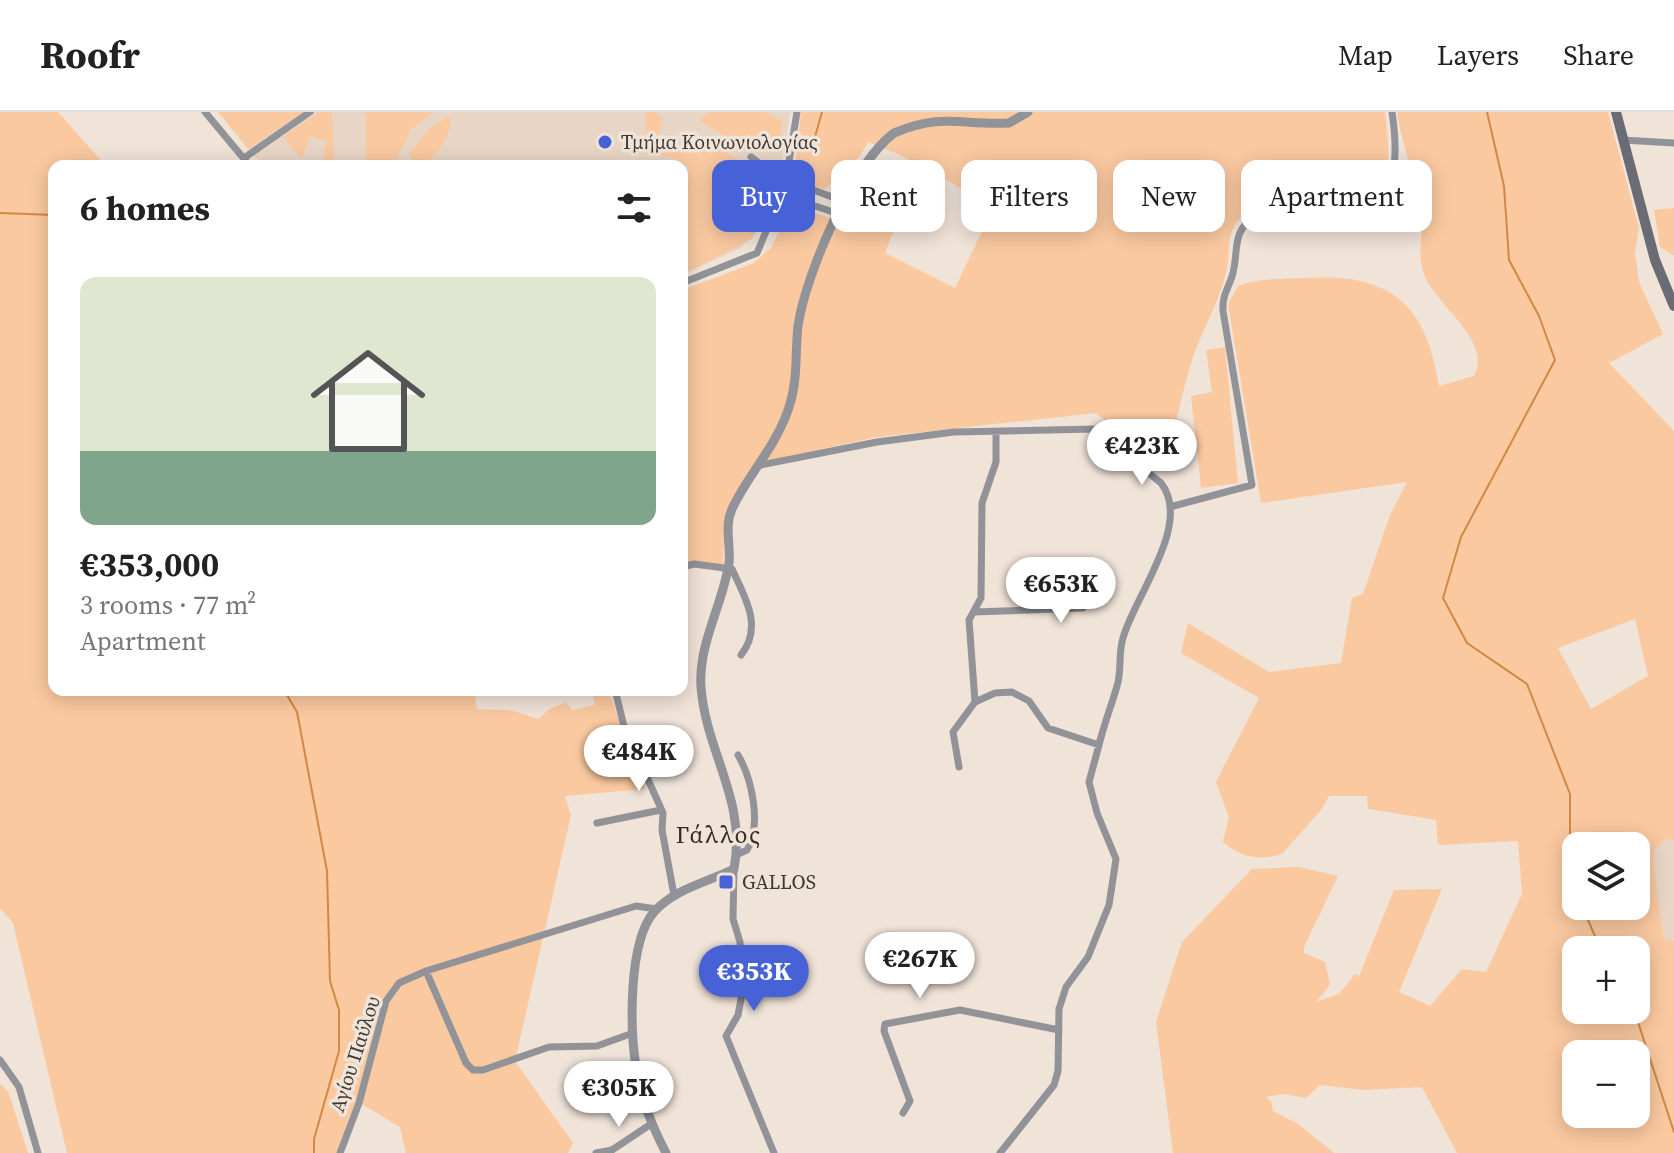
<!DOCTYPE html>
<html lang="en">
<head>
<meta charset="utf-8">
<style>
  body { margin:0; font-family:"Source Serif 4",serif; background:#f6f6f6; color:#222; height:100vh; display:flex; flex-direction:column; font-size:30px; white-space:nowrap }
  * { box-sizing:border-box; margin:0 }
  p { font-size:26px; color:#767676 }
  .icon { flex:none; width:44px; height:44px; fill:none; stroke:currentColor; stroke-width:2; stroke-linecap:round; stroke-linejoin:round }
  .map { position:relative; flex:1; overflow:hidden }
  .details { position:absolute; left:48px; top:48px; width:640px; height:536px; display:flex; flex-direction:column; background:#fff; border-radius:16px; box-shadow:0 4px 20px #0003 }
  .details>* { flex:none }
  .guide { position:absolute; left:712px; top:48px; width:760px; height:72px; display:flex; gap:16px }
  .fabs { position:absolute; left:1562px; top:720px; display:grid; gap:16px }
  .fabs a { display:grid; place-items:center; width:88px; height:88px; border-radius:16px; background:#fff; box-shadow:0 4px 20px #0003; font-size:40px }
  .price { position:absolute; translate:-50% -68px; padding:0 18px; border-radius:28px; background:#fff; color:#222; font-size:26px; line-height:52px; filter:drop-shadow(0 2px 4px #0008) }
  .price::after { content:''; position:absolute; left:50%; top:48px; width:24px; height:18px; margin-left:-12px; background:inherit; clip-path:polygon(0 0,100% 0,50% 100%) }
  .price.selected { background:#4762d6; color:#fff }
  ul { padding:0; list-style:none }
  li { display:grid; align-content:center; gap:16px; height:424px; padding:0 32px }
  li+li { border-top:2px solid #e0e0e0 }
  li span { display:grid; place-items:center; height:248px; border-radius:16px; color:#555 }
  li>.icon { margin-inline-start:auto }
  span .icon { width:144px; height:144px; fill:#fffc; stroke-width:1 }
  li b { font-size:34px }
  h2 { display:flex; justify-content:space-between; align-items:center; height:96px; padding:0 32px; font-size:34px }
  .chip { padding:0 28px; border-radius:16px; background:#fff; box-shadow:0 4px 20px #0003; font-size:28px; line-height:72px }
  .chip.selected { background:#4762d6; color:#fff }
  header { display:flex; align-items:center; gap:48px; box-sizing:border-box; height:112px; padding:0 40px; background:#fff; border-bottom:2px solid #e0e0e0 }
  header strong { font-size:38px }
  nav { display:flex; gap:44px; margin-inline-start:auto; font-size:28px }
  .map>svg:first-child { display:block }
  .built { fill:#e8d5c5 }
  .green { fill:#fac9a0; fill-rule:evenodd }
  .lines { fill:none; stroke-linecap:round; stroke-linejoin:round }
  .stream { stroke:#d18844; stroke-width:2 }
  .minor { stroke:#919399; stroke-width:7 }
  .tertiary { stroke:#919399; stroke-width:9 }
  .secondary { stroke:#696c74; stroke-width:10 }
  .poi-dot { fill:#4762d6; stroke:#f0e3d8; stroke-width:3 }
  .labels { text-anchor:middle; stroke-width:7; stroke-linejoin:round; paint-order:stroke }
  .poi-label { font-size:20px; fill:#3e3935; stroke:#f0e3d8; text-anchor:start }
  .street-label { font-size:20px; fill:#3e3935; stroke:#f0e3d8 }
  .quarter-label { font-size:24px; letter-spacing:2px; fill:#342b23; stroke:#f0e3d8 }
</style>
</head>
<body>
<header>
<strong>Roofr</strong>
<nav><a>Map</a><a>Layers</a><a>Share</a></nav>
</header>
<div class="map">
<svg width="1674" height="1041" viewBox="0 0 1674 1041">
  <rect width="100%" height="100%" fill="#f0e3d8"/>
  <!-- built -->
  <path class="built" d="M218,0H790L785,39L759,118L740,136L682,163V54H263Z
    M1666,727L1674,728V829H1664L1653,747L1656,735Z"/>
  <!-- green -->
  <path class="green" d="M0,0H58L106,54H54V578H474L477,597L510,598L539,607L548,598L566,590L572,598L595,593L592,578H608L645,677L565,684L571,703L515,949L573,1031L568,1041H406L400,1015L360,991L340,1041H67L13,811L0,796Z
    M218,0H304L248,37Z
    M319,0H332L334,54H321L327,29L310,24L302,47L283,25Z
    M362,0H433L411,17L394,54H366V4Z
    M645,0H655L662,6L658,25L666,32L681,35L690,19L748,54L756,78L769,91L752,127L682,163V65L688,62L689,54L671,45L636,40L634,35L646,23Z
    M710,0H765L782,8L781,34L771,40L742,35L699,8Z
    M801,0H1385C1395,76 1385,111 1298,101C1277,98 1258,91 1240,107C1225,120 1231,147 1225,165C1218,192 1202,218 1193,245C1181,282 1175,320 1164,357L1096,301L877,325L758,351L725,400L723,452L682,453V178L752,152L771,136L792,91L841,111L846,101L894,118L885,141L955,176L994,94L898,42L868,30L860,44L825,77L800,70L795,56Z
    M1397,0H1608L1639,116L1635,141L1639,170L1663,222L1609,251L1674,319V728L1666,727L1656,735L1653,747L1664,828L1674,829V1041H1457L1422,975L1363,978L1320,973L1306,986L1285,982L1266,985L1271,989L1273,999L1298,1012L1334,1041H1173L1156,910L1182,830L1252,757L1299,755L1338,764L1304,835V841L1325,850L1330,873L1316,890L1339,882L1355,862L1359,864L1394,778L1442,777L1399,880L1430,894L1462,857L1486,860L1522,782L1518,729L1438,733L1436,708L1368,697L1367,684H1329L1321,698L1282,742C1259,749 1242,746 1223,730L1229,705L1216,670L1259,586L1181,541L1188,511L1269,560L1341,551L1352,486L1363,482L1390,403L1407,370L1261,391L1228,192L1238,174C1259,166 1282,167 1305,166C1389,161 1426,190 1439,274L1474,264C1492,230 1441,197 1426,167C1416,148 1423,128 1421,107C1419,71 1402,36 1397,0ZM1635,507L1648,564L1591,597L1558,536ZM1576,734H1636V794H1576ZM1576,838H1636V898H1576ZM1576,942H1636V1002H1576Z
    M449,4C455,21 436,41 426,54H417L409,42L430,16Z
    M1674,96V144L1660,135L1654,98Z
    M1225,235L1238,371L1201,376L1191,284L1212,280L1206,238Z
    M0,972L8,979L28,1041H0Z"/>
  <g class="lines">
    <!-- stream -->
    <path class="stream" d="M1487,0L1504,74L1509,148L1539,204L1555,248L1461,425L1443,486L1467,531L1527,572L1570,682V761L1576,777
      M811,39L822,0
      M0,101L54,103
      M284,578L297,600L327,759L330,869L339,898V939L314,1027V1041
      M1582,794L1601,838
      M1634,898L1674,1020"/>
    <!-- minor -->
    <path class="minor" d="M205,0L250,54
      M1623,28L1674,31
      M751,45L777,65
      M244,46L310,0
      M787,62L797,0
      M773 75a13 13 0 1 1 26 0a13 13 0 1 1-26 0Z
      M798,72L845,90
      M791,86L839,102
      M682,171L757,141L780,86
      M761,353L877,330L954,320L1095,317L1161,371C1193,412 1134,485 1123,526C1118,541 1122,559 1117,574C1111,595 1104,612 1099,633L1048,616L1029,589L1012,580L995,581L975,590
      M1170,395L1252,373L1223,199C1222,182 1229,176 1233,161C1239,136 1231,120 1256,103C1273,100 1289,105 1306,106C1387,109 1403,75 1392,0
      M682,455L694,452L732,457C744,484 764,514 741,543
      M974,500L1083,496L1088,490V458
      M615,578L624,614L663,701L662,718L674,783
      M959,655L953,620L975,590L969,508L981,486L982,391L996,350V319
      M597,711L661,698
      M736,743L747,738C762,713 752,667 738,643
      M734,757L733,807L740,830L744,871L738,903L726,924L774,1041
      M426,859L636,794L657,797
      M0,948L19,975L38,1041
      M903,1001L910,989L884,919L885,912L960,898L1059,918
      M340,1041L359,991L386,889L399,871L426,859L466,951L473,958H483L549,935L597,934L633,921
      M596,1041L612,1038L651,1012
      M1000,1041L1054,973L1058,959L1059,897L1066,875L1088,845L1109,793L1116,747L1097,701L1089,670L1099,633"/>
    <!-- tertiary -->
    <path class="tertiary" d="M666,1041C652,1014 640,986 636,955C630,917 628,830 654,800C674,777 708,770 734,757C747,688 706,641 701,575C698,532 723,492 729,451C731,434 724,414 732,397C749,360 777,335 790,292C798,266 795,240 798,214C805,164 853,51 894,21C944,0 962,14 1009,11L1028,0"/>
    <!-- secondary -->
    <path class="secondary" d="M1616,0L1655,148L1674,194"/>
  </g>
  <!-- markers -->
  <g class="poi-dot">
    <circle cx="605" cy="30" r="8"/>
    <rect x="718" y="762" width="16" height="16" rx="4"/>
  </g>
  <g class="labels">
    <!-- poi labels -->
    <g class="poi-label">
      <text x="621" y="37">Τμήμα Κοινωνιολογίας</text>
      <text x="742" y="777">GALLOS</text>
    </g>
    <!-- street labels -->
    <g class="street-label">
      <text transform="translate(355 942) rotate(-72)" y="7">Αγίου Παύλου</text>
    </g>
    <!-- quarter labels -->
    <g class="quarter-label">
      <text x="719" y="731">Γάλλος</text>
    </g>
  </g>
</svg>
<div class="fabs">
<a><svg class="icon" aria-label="layers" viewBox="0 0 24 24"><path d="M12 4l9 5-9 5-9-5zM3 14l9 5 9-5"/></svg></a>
<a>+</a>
<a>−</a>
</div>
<b class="price" style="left:1142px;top:375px">€423K</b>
<b class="price" style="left:1061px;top:513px">€653K</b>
<b class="price" style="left:639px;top:681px">€484K</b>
<b class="price" style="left:920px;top:888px">€267K</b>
<b class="price selected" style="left:754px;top:901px">€353K</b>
<b class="price" style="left:619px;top:1017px">€305K</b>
<div class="guide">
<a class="chip selected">Buy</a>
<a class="chip">Rent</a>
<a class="chip">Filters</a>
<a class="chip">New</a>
<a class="chip">Apartment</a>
</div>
<section class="details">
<h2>6 homes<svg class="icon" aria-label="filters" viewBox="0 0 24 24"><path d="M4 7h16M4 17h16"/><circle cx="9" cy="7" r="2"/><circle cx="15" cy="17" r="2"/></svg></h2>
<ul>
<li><span style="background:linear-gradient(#dfe7d0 70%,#7fa58c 0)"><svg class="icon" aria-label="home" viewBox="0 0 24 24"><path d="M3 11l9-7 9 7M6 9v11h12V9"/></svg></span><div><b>€353,000</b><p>3 rooms · 77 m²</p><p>Apartment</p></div></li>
</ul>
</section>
</div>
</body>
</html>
